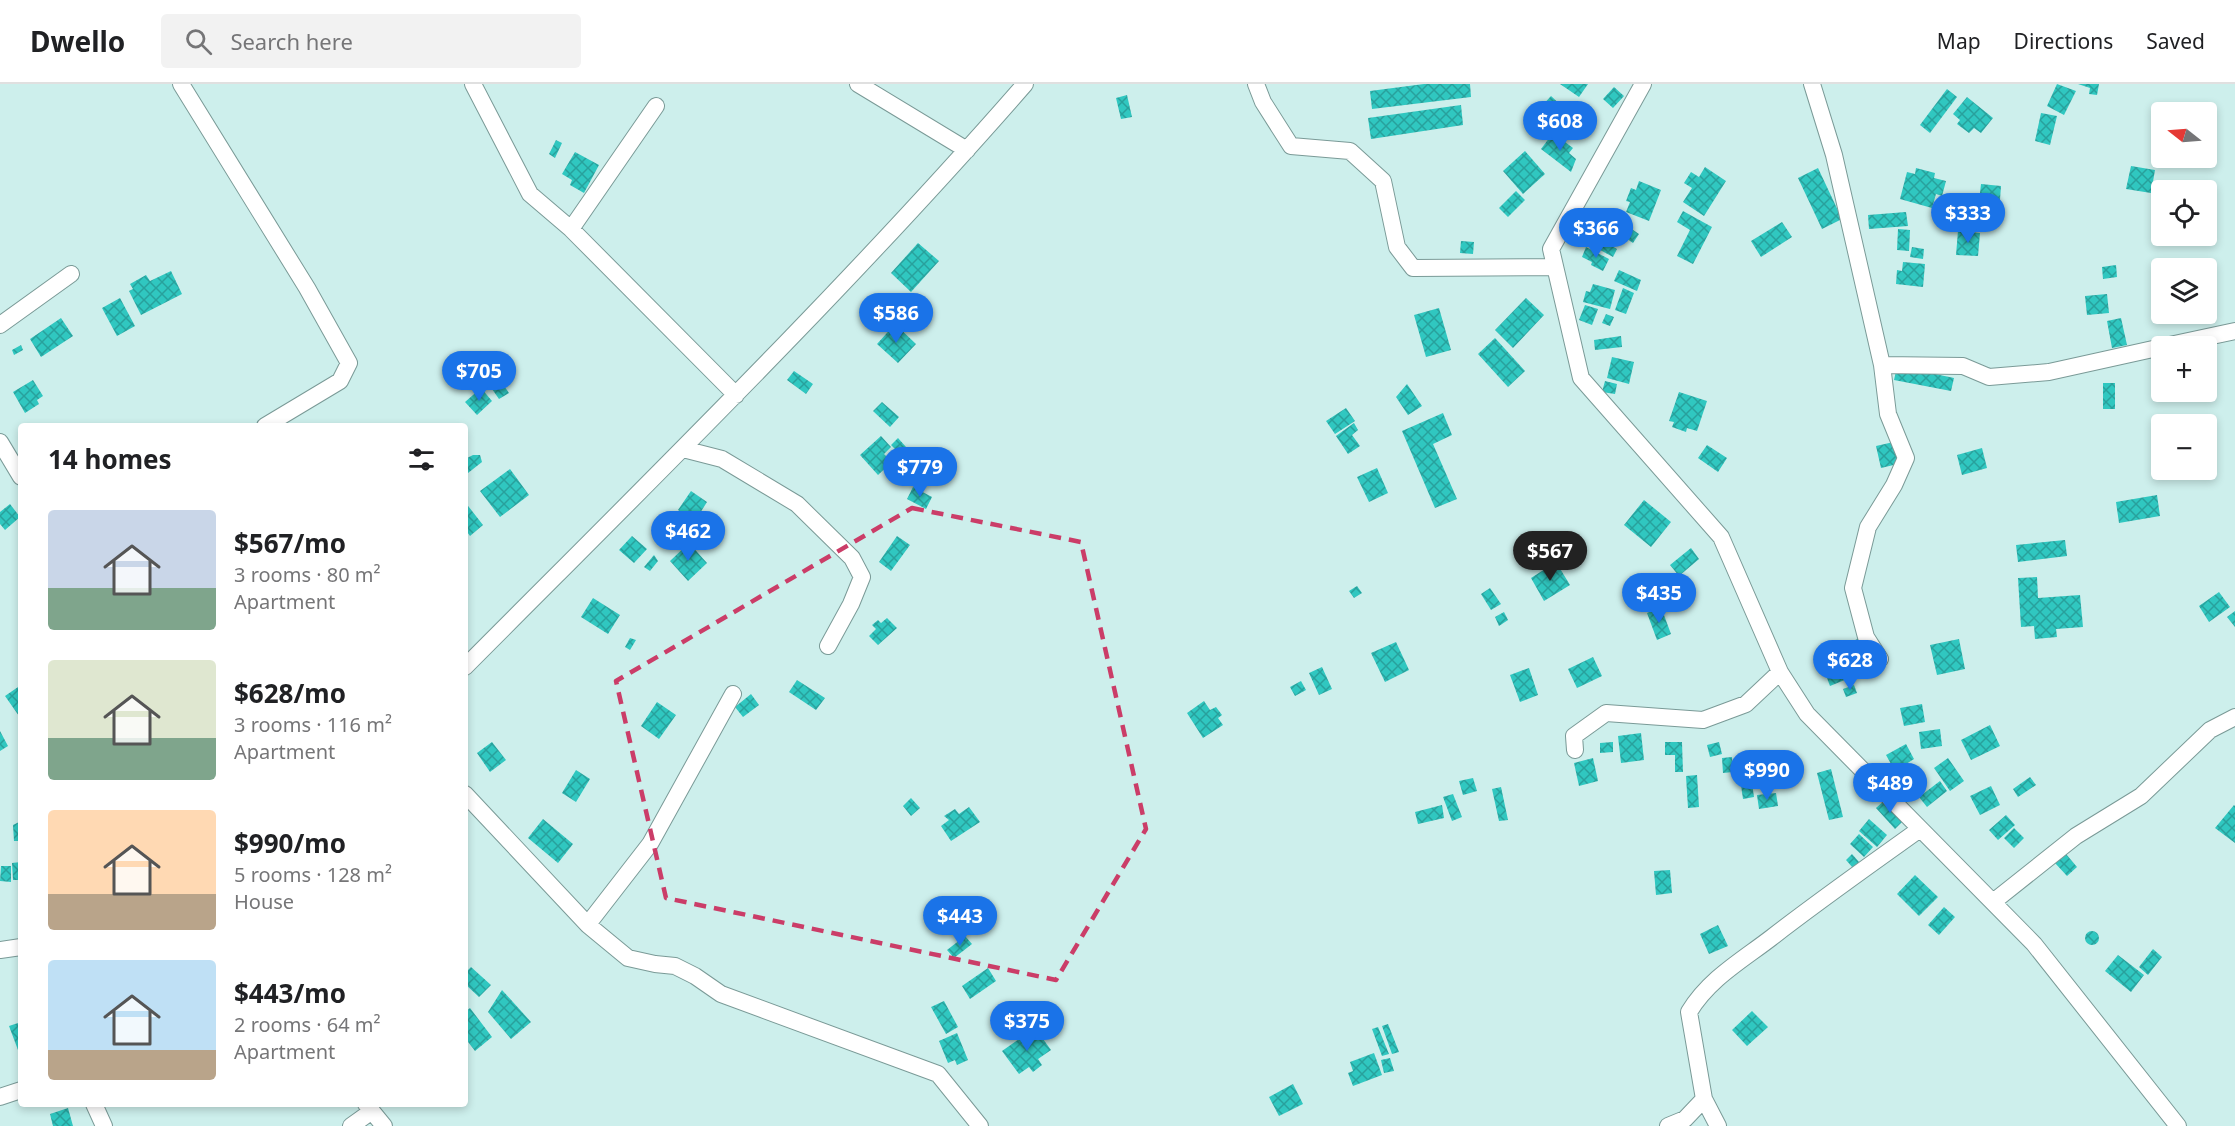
<!DOCTYPE html>
<html lang="en">
<head>
<meta charset="utf-8">
<style>
  body { margin:0; font-family:"Noto Sans",sans-serif; background:#f2f2f2; color:#202124; height:100vh; display:flex; flex-direction:column; font-size:22px; white-space:nowrap }
  * { box-sizing:border-box; margin:0 }
  p { font-size:20px; color:#757577 }
  .icon { flex:none; width:33px; height:33px; fill:none; stroke:currentColor; stroke-width:2; stroke-linecap:round; stroke-linejoin:round }
  .map { position:relative; flex:1; overflow:hidden }
  .sheet { position:absolute; left:18px; top:339px; width:450px; height:684px; display:flex; flex-direction:column; background:#fff; border-radius:6px; box-shadow:0 3px 9px #0003 }
  .sheet>* { flex:none }
  .needle { width:39px; rotate:287deg }
  .tools { position:absolute; left:2151px; top:18px; display:grid; gap:12px }
  .tools a { display:grid; place-items:center; width:66px; height:66px; border-radius:6px; background:#fff; box-shadow:0 3px 9px #0003; font-size:30px }
  .price { position:absolute; translate:-50% -51px; padding:0 14px; border-radius:21px; background:#1a73e8; color:#fff; font-size:20px; line-height:39px; filter:drop-shadow(0 2px 3px #0008) }
  .price::after { content:''; position:absolute; left:50%; top:36px; width:18px; height:14px; margin-left:-9px; background:inherit; clip-path:polygon(0 0,100% 0,50% 100%) }
  .price.active { background:#222; color:#fff }
  ul { padding:0; list-style:none }
  li { display:flex; align-items:center; gap:18px; height:150px; padding:0 30px }
  li span { display:grid; place-items:center; flex:none; width:168px; height:120px; border-radius:6px; color:#555 }
  li>.icon { margin-inline-start:auto }
  span .icon { width:72px; height:72px; fill:#fffc; stroke-width:1 }
  li b { font-size:26px }
  h2 { display:flex; justify-content:space-between; align-items:center; height:72px; padding:0 30px; font-size:26px }
  header { display:flex; align-items:center; gap:36px; box-sizing:border-box; height:84px; padding:0 30px; background:#fff; border-bottom:2px solid #e0e0e0 }
  header strong { font-size:28px }
  nav { display:flex; gap:33px; margin-inline-start:auto; font-size:21px }
  .search { width:420px; height:54px; background:#f2f2f2; display:flex; align-items:center; gap:15px; box-sizing:border-box; padding:0 21px; border-radius:6px; color:#757577; font-size:22px }
  .map>svg:first-child { display:block }
  .building { fill:url(#building-cross-hatch) }
  .lines { fill:none; stroke-linecap:round; stroke-linejoin:round }
  .minor-casing { stroke:#7a9a97; stroke-width:18 }
  .minor { stroke:#fff; stroke-width:16 }
  .marked { fill:none; stroke:#cb3d68; stroke-width:4.5; stroke-dasharray:12 8; stroke-linejoin:round }
</style>
</head>
<body>
<header>
<strong>Dwello</strong>
<div class="search"><svg class="icon" aria-label="search" viewBox="0 0 24 24"><circle cx="10" cy="10" r="6"/><path d="M15 15l6 6"/></svg>Search here</div>
<nav><a>Map</a><a>Directions</a><a>Saved</a></nav>
</header>
<div class="map">
<svg width="2235" height="1042" viewBox="0 0 2235 1042">
  <defs>
    <pattern id="building-cross-hatch" width="8" height="8" patternUnits="userSpaceOnUse" patternTransform="scale(1.5)"><rect width="8" height="8" fill="#30c7c0"/><path d="M0 0l8 8M0 8l8-8" fill="none" stroke="#28a19c"/></pattern>
  </defs>
  <rect width="100%" height="100%" fill="#cdefec"/>
  <!-- building -->
  <path class="building" d="M1424,0H1470L1471,13L1372,25L1370,7Z
    M1560,0H1588L1579,13Z
    M2057,0L2076,7L2064,31L2047,22Z
    M2078,0H2099L2097,11L2089,10L2090,4Z
    M1614,3L1624,12L1613,24L1603,15Z
    M1947,5L1957,13L1930,49L1920,41Z
    M1127,11L1132,33L1121,35L1116,14Z
    M1551,12L1567,27L1547,49L1531,34Z
    M1967,13L1993,34L1981,49L1974,44L1969,49L1957,40L1960,36L1953,30Z
    M1461,21L1463,41L1371,55L1368,34Z
    M2041,29L2057,32L2050,61L2035,57Z
    M1553,49L1573,64L1569,69L1576,75L1571,88L1541,65Z
    M556,56L562,59L555,74L549,70Z
    M1525,67L1545,90L1523,110L1503,87Z
    M575,68L599,81L584,109L570,101L572,96L562,90Z
    M2131,82L2155,86L2151,109L2126,105Z
    M1705,83L1726,97L1704,132L1683,118L1692,104L1684,99L1691,88L1699,93Z
    M1818,84L1842,135L1822,145L1798,94Z
    M1916,84L1935,89L1934,94L1946,97L1942,112L1936,110L1932,124L1900,115L1907,88L1915,90Z
    M1639,97L1661,106L1649,137L1626,128L1630,118L1626,117L1631,104L1636,106Z
    M1981,100L2001,102L1999,129L1978,127Z
    M1516,107L1525,116L1508,133L1499,124Z
    M1683,127L1712,143L1693,180L1677,172L1690,146L1677,138Z
    M1906,128L1908,142L1869,145L1868,131Z
    M1614,133L1639,150L1633,159L1608,142Z
    M1782,138L1792,153L1761,173L1751,157Z
    M1898,145L1910,146L1909,167L1897,166Z
    M1958,147L1980,149L1978,172L1956,171Z
    M1596,153L1617,165L1613,173L1591,161Z
    M1461,157L1474,158L1473,170L1460,169Z
    M918,159L939,177L911,208L891,189Z
    M1586,163L1609,175L1603,187L1591,181L1592,178L1582,173Z
    M1912,163L1924,165L1923,175L1910,173Z
    M1903,178L1925,180L1923,203L1896,200L1897,186L1902,187Z
    M2116,181L2117,193L2103,195L2102,183Z
    M1619,186L1641,196L1637,207L1614,197Z
    M171,187L182,210L141,231L129,207L133,205L130,200L146,191L150,197Z
    M1593,200L1615,206L1610,225L1583,218L1586,207L1590,208Z
    M1623,204L1634,209L1626,230L1615,226Z
    M2107,210L2109,229L2087,231L2085,212Z
    M120,214L135,242L117,252L102,224Z
    M1526,214L1544,231L1513,264L1495,246Z
    M1585,221L1598,225L1592,241L1579,236Z
    M1439,224L1451,266L1426,273L1414,231Z
    M1606,230L1614,233L1610,242L1602,239Z
    M61,234L73,252L41,273L30,255Z
    M2121,234L2127,261L2112,264L2107,237Z
    M895,240L916,260L898,279L877,260Z
    M1621,252L1622,263L1595,266L1594,256Z
    M1495,254L1525,287L1508,303L1478,270Z
    M21,261L23,266L14,271L12,266Z
    M1612,273L1634,278L1629,300L1607,294Z
    M1897,282L1954,294L1951,307L1894,296Z
    M794,287L813,300L806,310L787,296Z
    M33,296L43,312L37,316L39,320L25,329L13,308Z
    M1605,297L1617,300L1615,310L1602,308Z
    M502,299L509,309L499,315L492,305Z
    M2103,299H2115V325H2103Z
    M1407,300L1422,322L1408,331L1396,313Z
    M481,304L492,317L477,331L465,318Z
    M1679,308L1707,317L1697,347L1687,344L1686,348L1672,343L1674,338L1669,337Z
    M882,318L899,333L890,343L873,327Z
    M1346,324L1355,337L1335,350L1326,337Z
    M1443,329L1452,351L1433,360L1457,415L1435,424L1402,347Z
    M1354,339L1358,346L1352,351L1360,362L1348,370L1336,352Z
    M881,352L891,363L884,370L892,378L878,391L860,371Z
    M898,354L906,363L899,369L891,361Z
    M1898,357L1902,379L1881,384L1876,362Z
    M1707,361L1727,374L1718,388L1698,374Z
    M1982,364L1987,384L1962,391L1957,371Z
    M473,371H480L482,378L468,389L465,385V375Z
    M1377,384L1388,409L1369,418L1357,393Z
    M510,385L529,411L500,433L480,407Z
    M913,403L932,413L926,425L907,415Z
    M691,407L707,418L695,437L678,426Z
    M2157,411L2160,432L2119,439L2116,418Z
    M1644,416L1671,438L1651,463L1624,441Z
    M465,418L483,441L470,452L465,445Z
    M10,420L20,433L5,446L0,440V428Z
    M632,452L647,465L634,479L619,466Z
    M897,452L910,461L891,487L879,478Z
    M2065,456L2067,472L2018,478L2016,461Z
    M689,459L707,479L688,497L670,477Z
    M1691,464L1699,475L1679,492L1670,481Z
    M654,471L658,477L650,487L644,483Z
    M1556,478L1570,501L1544,517L1531,494Z
    M2037,493L2038,514L2080,511L2083,543L2056,545L2057,553L2035,555L2034,542L2021,543L2018,494Z
    M1686,494L1691,503L1670,513L1666,504Z
    M1357,502L1362,509L1354,514L1349,507Z
    M1490,504L1501,520L1491,526L1481,510Z
    M2219,508L2230,523L2209,538L2199,522Z
    M593,514L620,531L608,550L581,533Z
    M1661,523L1671,550L1657,556L1647,529Z
    M2235,527V543L2227,533Z
    M1504,528L1508,536L1499,542L1495,533Z
    M887,534L897,544L878,561L869,552L876,545L872,541L878,536L881,539Z
    M630,554L636,556L630,566L625,563Z
    M1860,554L1865,566L1847,575L1841,562Z
    M1959,555L1965,585L1937,591L1930,561Z
    M1396,558L1409,586L1385,598L1371,569Z
    M1593,573L1602,592L1577,604L1568,585Z
    M1842,580L1847,595L1830,602L1824,586Z
    M1322,583L1332,605L1319,611L1309,589Z
    M1529,584L1538,611L1520,618L1510,591Z
    M797,596L825,614L816,626L789,608Z
    M1301,597L1306,606L1295,612L1290,603Z
    M21,601V630L19,632L5,612Z
    M1854,601L1857,609L1846,613L1843,605Z
    M751,610L759,621L743,633L735,623Z
    M1204,617L1210,626L1216,623L1222,631L1218,634L1223,641L1203,654L1187,629Z
    M657,618L676,631L659,655L641,642Z
    M1922,620L1925,638L1904,642L1900,624Z
    M1990,641L2000,662L1971,676L1961,656Z
    M1940,645L1942,662L1921,665L1919,648Z
    M0,647L8,662L0,667Z
    M1641,649L1644,676L1621,679L1618,652Z
    M492,658L506,676L490,688L477,669Z
    M1613,658V668L1600,669V659Z
    M1665,658H1682L1683,688H1675V671H1665Z
    M1719,658L1722,670L1710,673L1707,661Z
    M1906,660L1914,675L1895,687L1886,671Z
    M1732,673L1733,688L1723,689L1722,674Z
    M1593,674L1598,697L1579,702L1574,679Z
    M1948,674L1964,697L1950,707L1934,684Z
    M1750,685L1754,713L1743,715L1739,687Z
    M1831,685L1843,733L1829,736L1817,689Z
    M576,686L590,695L576,718L562,709Z
    M1697,691L1699,723L1688,724L1686,692Z
    M2030,693L2036,701L2018,713L2013,705Z
    M1473,694L1477,707L1463,711L1459,697Z
    M1940,697L1947,707L1927,723L1919,713Z
    M1991,702L2000,721L1980,731L1970,712Z
    M1501,703L1508,736L1499,737L1492,705Z
    M1776,709L1778,722L1759,725L1757,711Z
    M1453,710L1462,733L1452,737L1443,713Z
    M911,714L920,724L911,732L903,722Z
    M1885,716L1903,737L1895,745L1876,724Z
    M1442,721L1444,734L1418,740L1415,728Z
    M2234,721L2235,722V759L2215,744Z
    M969,723L980,738L951,757L941,742L949,736L944,732L955,725L959,730Z
    M2006,731L2015,741L1998,756L1989,746Z
    M543,735L573,760L558,779L528,754Z
    M1869,735L1887,751L1877,763L1859,747Z
    M19,738L20,757H14L13,741Z
    M2014,744L2024,754L2014,764L2004,754Z
    M1859,750L1873,763L1864,773L1850,760Z
    M1852,770L1859,778L1853,784L1846,776Z
    M2066,770L2077,783L2067,792L2055,779Z
    M21,778V796H13L12,779Z
    M1,782H11V798L0,797Z
    M1670,786L1672,809L1656,811L1654,787Z
    M1915,791L1938,813L1919,832L1897,810Z
    M964,814L970,824L959,831L952,822Z
    M1944,823L1955,833L1939,851L1928,841Z
    M1718,841L1728,862L1709,870L1700,850Z
    M2085 854a7 7 0 1 1 14 0a7 7 0 1 1-14 0Z
    M965,852L972,860L954,874L947,866Z
    M2153,865L2162,873L2148,891L2139,883Z
    M2118,871L2144,891L2131,908L2105,887Z
    M471,883L491,901L479,913L465,900V889Z
    M988,884L996,897L970,915L962,902Z
    M502,906L531,938L511,955L488,928Z
    M944,917L958,943L946,950L931,923Z
    M470,924L492,953L475,967L465,954V928Z
    M1752,927L1768,943L1747,962L1732,946Z
    M21,938V974L9,942Z
    M1388,940L1399,968L1392,970L1382,942Z
    M1378,943L1389,970L1382,972L1372,945Z
    M1035,944L1051,966L1038,975L1042,981L1033,988L1029,983L1019,990L1002,967Z
    M957,949L968,976L957,981L955,976L948,979L939,957Z
    M1374,969L1382,991L1353,1002L1348,989L1353,987L1350,978Z
    M1390,974L1394,987L1384,989L1381,976Z
    M1293,1000L1303,1020L1279,1032L1269,1013Z
    M68,1024L73,1042H53L50,1030Z"/>
  <g class="lines">
    <!-- minor casing -->
    <g class="minor-casing">
      <path id="minor" d="M181,0L307,204L349,279L340,297L265,342
        M473,0L530,110L571,145L736,311
        M858,0L967,66
        M1256,0L1263,18L1291,62L1350,67L1383,97L1397,163L1413,184L1555,183
        M1643,0L1551,165L1581,294L1721,453L1780,588L1807,630L2034,860L2178,1042
        M1812,0L1834,71L1882,281L1963,282L1989,293L2049,288L2162,263
        M571,145L656,22
        M0,241L71,190
        M2165,262L2235,247
        M0,358L21,393
        M683,365L722,375L797,420L852,474L862,493L851,520L828,562
        M1880,575L1866,553L1853,504L1868,443L1894,401L1906,374L1888,330L1882,281
        M465,583C655,392 848,203 1025,0
        M1575,666L1574,652L1606,629L1703,636L1746,620L1780,588
        M465,710L588,841L628,874L655,880L675,882L695,892L721,910L938,990L980,1042
        M1993,818L2076,752L2141,712L2210,646L2235,633
        M588,840L650,760L733,610
        M0,866L21,863
        M0,1013L21,1006
        M1704,1015L1718,1042
        M94,1020L104,1042
        M366,1020L384,1042
        M351,1042L372,1027
        M1668,1042L1685,1035L1704,1015L1689,928C1709,895 1741,877 1771,854C1820,816 1870,781 1920,745"/>
    </g>
    <!-- minor -->
    <use href="#minor" class="minor"/>
  </g>
  <!-- marked area -->
  <path class="marked" d="M912,424L1081,458L1146,745L1056,896L666,814L616,597Z"/>
</svg>
<div class="tools">
<a><svg class="needle" viewBox="-14 -14 28 28"><path d="M0-13l5 13h-10z" fill="#e53935"/><path d="M0 13l5-13h-10z" fill="#757577"/></svg></a>
<a><svg class="icon" aria-label="locate" viewBox="0 0 24 24"><circle cx="12" cy="12" r="6"/><path d="M12 2v4M12 18v4M2 12h4M18 12h4"/></svg></a>
<a><svg class="icon" aria-label="layers" viewBox="0 0 24 24"><path d="M12 4l9 5-9 5-9-5zM3 14l9 5 9-5"/></svg></a>
<a>+</a>
<a>−</a>
</div>
<b class="price" style="left:1560px;top:68px">$608</b>
<b class="price" style="left:1968px;top:160px">$333</b>
<b class="price" style="left:1596px;top:175px">$366</b>
<b class="price" style="left:896px;top:260px">$586</b>
<b class="price" style="left:479px;top:318px">$705</b>
<b class="price" style="left:920px;top:414px">$779</b>
<b class="price" style="left:688px;top:478px">$462</b>
<b class="price active" style="left:1550px;top:498px">$567</b>
<b class="price" style="left:1659px;top:540px">$435</b>
<b class="price" style="left:1850px;top:607px">$628</b>
<b class="price" style="left:1767px;top:717px">$990</b>
<b class="price" style="left:1890px;top:730px">$489</b>
<b class="price" style="left:960px;top:863px">$443</b>
<b class="price" style="left:1027px;top:968px">$375</b>
<section class="sheet">
<h2>14 homes<svg class="icon" aria-label="filters" viewBox="0 0 24 24"><path d="M4 7h16M4 17h16"/><circle cx="9" cy="7" r="2"/><circle cx="15" cy="17" r="2"/></svg></h2>
<ul>
<li><span style="background:linear-gradient(#c9d6e8 65%,#7fa58c 0)"><svg class="icon" aria-label="home" viewBox="0 0 24 24"><path d="M3 11l9-7 9 7M6 9v11h12V9"/></svg></span><div><b>$567/mo</b><p>3 rooms · 80 m²</p><p>Apartment</p></div></li>
<li><span style="background:linear-gradient(#dfe7d0 65%,#7fa58c 0)"><svg class="icon" aria-label="home" viewBox="0 0 24 24"><path d="M3 11l9-7 9 7M6 9v11h12V9"/></svg></span><div><b>$628/mo</b><p>3 rooms · 116 m²</p><p>Apartment</p></div></li>
<li><span style="background:linear-gradient(#ffd9b3 70%,#b9a48a 0)"><svg class="icon" aria-label="home" viewBox="0 0 24 24"><path d="M3 11l9-7 9 7M6 9v11h12V9"/></svg></span><div><b>$990/mo</b><p>5 rooms · 128 m²</p><p>House</p></div></li>
<li><span style="background:linear-gradient(#bfe0f5 75%,#b9a48a 0)"><svg class="icon" aria-label="home" viewBox="0 0 24 24"><path d="M3 11l9-7 9 7M6 9v11h12V9"/></svg></span><div><b>$443/mo</b><p>2 rooms · 64 m²</p><p>Apartment</p></div></li>
</ul>
</section>
</div>
</body>
</html>
